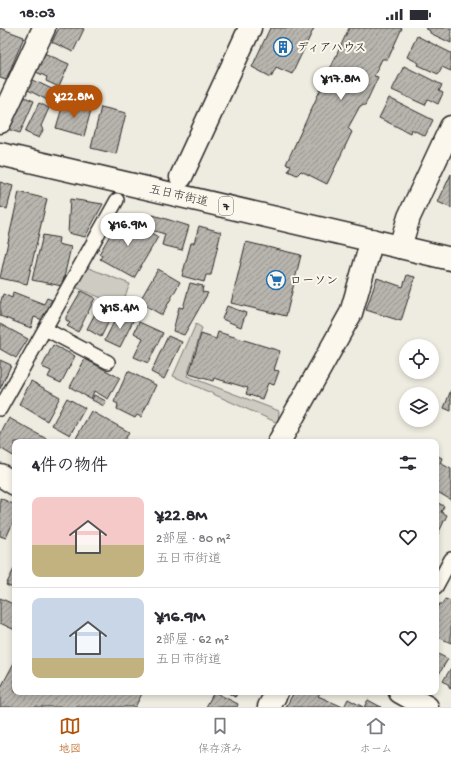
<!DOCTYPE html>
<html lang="ja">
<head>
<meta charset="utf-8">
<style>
  body { margin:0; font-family:"Gochi Hand","Klee One",sans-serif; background:#f7f7f7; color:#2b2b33; height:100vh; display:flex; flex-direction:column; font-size:15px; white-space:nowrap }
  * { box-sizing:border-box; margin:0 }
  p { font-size:13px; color:#7c7c81 }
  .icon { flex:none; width:22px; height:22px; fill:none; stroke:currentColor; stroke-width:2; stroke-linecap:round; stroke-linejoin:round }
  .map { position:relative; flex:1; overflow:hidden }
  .details { position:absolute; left:12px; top:411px; width:427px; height:256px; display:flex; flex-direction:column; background:#fff; border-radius:8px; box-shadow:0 2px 6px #0003 }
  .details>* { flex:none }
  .tools { position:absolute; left:399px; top:311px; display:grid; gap:8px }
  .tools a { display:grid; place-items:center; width:40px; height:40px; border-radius:50%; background:#fff; box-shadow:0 2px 6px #0003; font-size:20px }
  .price { position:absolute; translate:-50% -34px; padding:0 9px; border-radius:14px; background:#fff; color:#222; font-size:13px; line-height:26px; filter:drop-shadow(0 1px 2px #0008) }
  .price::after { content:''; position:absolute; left:50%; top:24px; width:12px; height:9px; margin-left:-6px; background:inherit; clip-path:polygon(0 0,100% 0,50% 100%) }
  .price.on { background:#b45309; color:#fff }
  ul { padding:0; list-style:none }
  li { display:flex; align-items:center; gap:12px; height:100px; padding:0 20px }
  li+li { border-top:1px solid #e1e1e2 }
  li span { display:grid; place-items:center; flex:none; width:112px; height:80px; border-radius:8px; color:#555 }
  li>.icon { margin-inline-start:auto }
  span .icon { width:48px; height:48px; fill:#fffc; stroke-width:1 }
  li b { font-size:17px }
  h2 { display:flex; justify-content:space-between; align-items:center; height:48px; padding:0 20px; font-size:17px }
  .status { display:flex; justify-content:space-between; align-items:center; height:28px; padding:0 20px; background:#fff; direction:ltr }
  .status svg { height:11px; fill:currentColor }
  .dock { display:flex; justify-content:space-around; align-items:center; height:56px; border-top:1px solid #e1e1e2; background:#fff; font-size:11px; color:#7c7c81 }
  .dock a { display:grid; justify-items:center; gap:2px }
  .dock .on { color:#b45309 }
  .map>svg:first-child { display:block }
  .garden { fill:#cecbc2; stroke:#7c7b76 }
  .building { fill:url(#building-hatch); stroke:#2b2b2b }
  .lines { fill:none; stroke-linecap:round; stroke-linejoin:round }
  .lane-casing { stroke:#2b2b2b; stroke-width:16 }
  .street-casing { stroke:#2b2b2b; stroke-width:25 }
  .primary-casing { stroke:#2b2b2b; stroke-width:25 }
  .lane { stroke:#fbf7ec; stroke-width:13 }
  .street { stroke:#fbf7ec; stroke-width:22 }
  .primary { stroke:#fbf7ec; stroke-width:22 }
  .labels { text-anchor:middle; stroke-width:4; stroke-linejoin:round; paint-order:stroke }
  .shield { fill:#fbf7ec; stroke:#696865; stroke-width:1 }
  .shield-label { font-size:11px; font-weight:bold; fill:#2b2b2b }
  .poi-label { font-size:12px; font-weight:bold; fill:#2b2b2b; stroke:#fbf7ec; text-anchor:start }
  .street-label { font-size:12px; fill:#2b2b2b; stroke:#fbf7ec }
</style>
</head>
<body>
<div class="status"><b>18:03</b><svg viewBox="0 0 49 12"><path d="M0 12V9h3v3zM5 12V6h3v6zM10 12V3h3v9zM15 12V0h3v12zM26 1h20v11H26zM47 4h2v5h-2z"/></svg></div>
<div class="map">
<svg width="451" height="679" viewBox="0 0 451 679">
  <defs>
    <pattern id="building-hatch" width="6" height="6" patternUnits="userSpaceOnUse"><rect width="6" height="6" fill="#b8b5ae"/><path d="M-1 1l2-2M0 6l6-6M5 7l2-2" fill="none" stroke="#96938e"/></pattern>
  </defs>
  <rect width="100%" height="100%" fill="#eeebe0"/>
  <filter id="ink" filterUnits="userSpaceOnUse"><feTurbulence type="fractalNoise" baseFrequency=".025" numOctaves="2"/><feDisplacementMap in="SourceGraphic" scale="8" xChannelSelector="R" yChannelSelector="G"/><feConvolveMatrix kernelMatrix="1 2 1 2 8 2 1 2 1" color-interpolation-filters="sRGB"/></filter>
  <g filter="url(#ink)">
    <!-- garden -->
    <path class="garden" d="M86,239L130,256L121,278L75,259Z
      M196,296L202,300L187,348L279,383L278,395L173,348Z"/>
    <!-- building -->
    <path class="building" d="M0,0L24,9L6,52L0,50Z
      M59,0H82L84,1L73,24L52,14Z
      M270,0H314L292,46L276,39L271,49L252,39Z
      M349,0H402L388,31H382L374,48L378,49L365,77L360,78L348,100L352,104L327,156L301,143L297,147L288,143L291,137L286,136Z
      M425,0H451V15L430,5V3Z
      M417,8L451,25V43L442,39L438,46L418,37L419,35L407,29Z
      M44,25L69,36L59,59L46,53L47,49L36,44Z
      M404,38L442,57L439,63L443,65L438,76L428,71L425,77L392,62Z
      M31,51L58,64L53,75L26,61Z
      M22,68L34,73L20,105L7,101Z
      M389,70L433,92L425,108L411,101L410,105L379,90Z
      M64,73L91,82L84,108L56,100Z
      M39,75L49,80L41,98L43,102L39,110L25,104Z
      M101,79L126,85L116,126L91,120Z
      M451,146V180L438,174Z
      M0,154L13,158L7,181L0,179Z
      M19,164L47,171L27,256L0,250Z
      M70,171L103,176L85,209L68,205Z
      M153,187L189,198L182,222L162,217L165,206L151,202L148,198L144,197L145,189L150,190Z
      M126,190L158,209L134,250L100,231L102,228L99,226L119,192L123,195Z
      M199,198L221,204L211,247H206L204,254L182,248L191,215H194Z
      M43,207L59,210L58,216L71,219L62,258L32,252Z
      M246,214L301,227L286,288L231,275Z
      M158,241L180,254L162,287L139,274Z
      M407,247L415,249L401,293L366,282L377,250L403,259Z
      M190,255L203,258L202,264L208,265L184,307L173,303L179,279L183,280Z
      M81,263L95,270L78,304L67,298L70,295L66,292V289Z
      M13,264L44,276L47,270L52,272L43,292L34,289L31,300L0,288V276L3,266L12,270Z
      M101,274L115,281L101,309L87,301Z
      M227,278L246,285L241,299L222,291Z
      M119,284L134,291L120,319L105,312Z
      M139,294L163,305L148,335L134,329L143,310L134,305Z
      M0,296L28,311L16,330L0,321Z
      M218,304L280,323L274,342L279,343L274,357L268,355L262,371L246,366L248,360L214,350L213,353L189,346L201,306L216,311Z
      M168,308L182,314L164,351L151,344Z
      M53,317L75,328L61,355L48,349L51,343L42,339Z
      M85,331L120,350L108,371L94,363L91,371L70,359Z
      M0,332L11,337L0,361Z
      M128,343L156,357L141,389L137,387L135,390L117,381L118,376L114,374Z
      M31,353L60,369L47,393L19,376Z
      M451,362V383L444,380Z
      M94,367L106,373L104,378L92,372Z
      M67,370L85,380L70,407L52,397Z
      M91,383L129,404L124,414H74Z
      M9,390L52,414H15V429L0,420V407Z
      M436,427L442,430L440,435L451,441V472L436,463Z
      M0,470L15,477V490L6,510L0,508Z
      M436,474L444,478L441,484L447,487L438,506L436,505Z
      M15,539V561L6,557Z
      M0,570L15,577V602L0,595Z
      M445,571L451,573V615L436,608L437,592L436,582L439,576H442Z
      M436,625L448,631L436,651Z
      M15,633V664H143L135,679H0V661Z
      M451,640V661L449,660V657L443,653Z
      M214,664L238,676L237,679H206Z
      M227,664H238L235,669Z
      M227,664H238L235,669Z
      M294,664H321L318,668L343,679H286Z
      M348,671L363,679H344Z
      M368,672L381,679H364Z"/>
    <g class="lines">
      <!-- lane casing -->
      <g class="lane-casing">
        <path id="lane" d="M45,301L108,334
          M0,381L117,172
          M436,559L451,531"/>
      </g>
      <!-- street casing -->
      <g class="street-casing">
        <path id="street" d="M0,94L44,0
          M181,149L250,0
          M400,219L409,189L451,99
          M279,414L351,285L372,212
          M0,447L15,456
          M400,664L427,679
          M269,679L277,664"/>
      </g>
      <!-- primary casing -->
      <g class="primary-casing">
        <path id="primary" d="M0,126L400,219L451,231"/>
      </g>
      <!-- lane -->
      <use href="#lane" class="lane"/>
      <!-- street -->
      <use href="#street" class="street"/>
      <!-- primary -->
      <use href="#primary" class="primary"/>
    </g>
  </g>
  <!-- icons -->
  <defs>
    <g id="building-ring" transform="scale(1)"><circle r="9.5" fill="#fbf7ec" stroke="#1f6fb2" stroke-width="1.5"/><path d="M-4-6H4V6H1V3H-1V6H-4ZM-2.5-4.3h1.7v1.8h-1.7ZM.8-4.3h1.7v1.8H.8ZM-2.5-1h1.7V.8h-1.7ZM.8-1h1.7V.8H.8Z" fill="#1f6fb2"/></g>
    <g id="supermarket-ring" transform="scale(1)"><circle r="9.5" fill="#fbf7ec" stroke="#1f6fb2" stroke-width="1.5"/><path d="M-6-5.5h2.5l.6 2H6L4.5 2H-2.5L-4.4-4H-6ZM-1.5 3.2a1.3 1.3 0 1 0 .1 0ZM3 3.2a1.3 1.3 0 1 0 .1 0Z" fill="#1f6fb2"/></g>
  </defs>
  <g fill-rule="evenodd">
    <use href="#building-ring" x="283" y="19"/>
    <use href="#supermarket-ring" x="276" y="252"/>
  </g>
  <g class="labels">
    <!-- shield labels -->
    <rect class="shield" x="219" y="169" width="14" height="18" rx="3"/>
    <g class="shield-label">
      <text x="226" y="182">7</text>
    </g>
    <!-- poi labels -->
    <g class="poi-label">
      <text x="297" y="23">ディアハウス</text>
      <text x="290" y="256">ローソン</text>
    </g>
    <!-- street labels -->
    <g class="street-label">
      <text transform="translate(179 167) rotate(13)" y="4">五日市街道</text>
    </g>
  </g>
</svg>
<div class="tools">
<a><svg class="icon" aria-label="locate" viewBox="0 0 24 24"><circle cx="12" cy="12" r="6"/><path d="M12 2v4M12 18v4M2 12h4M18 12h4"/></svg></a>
<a><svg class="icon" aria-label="layers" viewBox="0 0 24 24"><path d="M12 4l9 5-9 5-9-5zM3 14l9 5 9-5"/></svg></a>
</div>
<b class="price" style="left:341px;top:73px">¥17.8M</b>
<b class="price on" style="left:74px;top:91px">¥22.8M</b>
<b class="price" style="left:128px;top:219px">¥16.9M</b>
<b class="price" style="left:120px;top:302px">¥15.4M</b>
<section class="details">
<h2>4件の物件<svg class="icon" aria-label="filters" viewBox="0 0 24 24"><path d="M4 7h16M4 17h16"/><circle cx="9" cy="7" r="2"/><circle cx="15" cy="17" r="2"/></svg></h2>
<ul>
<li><span style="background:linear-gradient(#f6c9c9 60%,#c2b280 0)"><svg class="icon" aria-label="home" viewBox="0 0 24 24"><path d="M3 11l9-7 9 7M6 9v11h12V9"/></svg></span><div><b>¥22.8M</b><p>2部屋 · 80 m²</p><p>五日市街道</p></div><svg class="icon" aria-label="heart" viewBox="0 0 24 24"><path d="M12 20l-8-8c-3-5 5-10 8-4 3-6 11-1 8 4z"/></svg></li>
<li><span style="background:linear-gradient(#c9d6e8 75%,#c2b280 0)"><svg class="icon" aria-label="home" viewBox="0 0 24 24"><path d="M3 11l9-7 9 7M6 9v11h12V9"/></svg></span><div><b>¥16.9M</b><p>2部屋 · 62 m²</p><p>五日市街道</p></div><svg class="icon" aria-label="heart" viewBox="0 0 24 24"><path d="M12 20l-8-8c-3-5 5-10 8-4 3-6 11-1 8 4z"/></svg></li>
</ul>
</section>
</div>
<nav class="dock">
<a class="on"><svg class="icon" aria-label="map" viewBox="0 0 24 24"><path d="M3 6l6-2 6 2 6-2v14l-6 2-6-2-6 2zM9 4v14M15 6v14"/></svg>地図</a>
<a><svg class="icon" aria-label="saved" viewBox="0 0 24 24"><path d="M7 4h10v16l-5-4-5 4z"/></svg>保存済み</a>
<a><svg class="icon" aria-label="home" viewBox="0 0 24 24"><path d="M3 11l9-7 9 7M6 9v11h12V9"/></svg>ホーム</a>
</nav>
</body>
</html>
